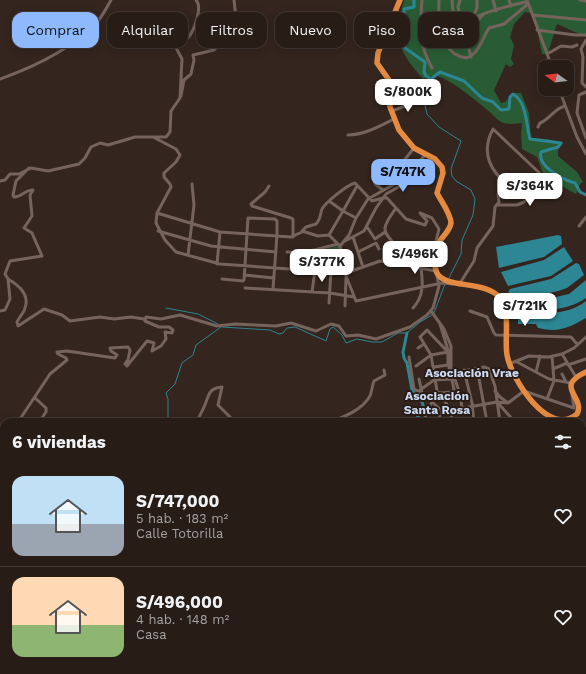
<!DOCTYPE html>
<html lang="es">
<head>
<meta charset="utf-8">
<style>
  body { margin:0; font-family:"Work Sans",sans-serif; background:#332923; color:#f1f3f6; height:100vh; display:flex; flex-direction:column; font-size:15px; white-space:nowrap }
  * { box-sizing:border-box; margin:0 }
  p { font-size:13px; color:#a4a1a1 }
  .icon { flex:none; width:22px; height:22px; fill:none; stroke:currentColor; stroke-width:2; stroke-linecap:round; stroke-linejoin:round }
  .map { position:relative; flex:1; overflow:hidden }
  .drawer { position:absolute; left:0px; top:418px; width:586px; height:256px; display:flex; flex-direction:column; background:#271c16; border-radius:12px 12px 0 0; box-shadow:0 2px 10px #0003,0 0 0 1px #433a35 }
  .drawer>* { flex:none }
  .top-card { position:absolute; left:12px; top:12px; width:562px; height:36px; display:flex; gap:8px }
  .needle { width:26px; rotate:284deg }
  .tools { position:absolute; left:538px; top:60px; display:grid; gap:8px }
  .tools a { display:grid; place-items:center; width:36px; height:36px; border-radius:8px; background:#271c16; box-shadow:0 2px 10px #0003,0 0 0 1px #433a35; font-size:20px }
  .price { position:absolute; translate:-50% -34px; padding:0 9px; border-radius:8px; background:#fff; color:#222; font-size:13px; line-height:26px; filter:drop-shadow(0 1px 2px #0008) }
  .price::after { content:''; position:absolute; left:50%; top:24px; width:12px; height:9px; margin-left:-6px; background:inherit; clip-path:polygon(0 0,100% 0,50% 100%) }
  .price.selected { background:#8eb9fc; color:#111 }
  ul { padding:0; list-style:none }
  li { display:flex; align-items:center; gap:12px; height:100px; padding:0 12px }
  li+li { border-top:1px solid #433a35 }
  li span { display:grid; place-items:center; flex:none; width:112px; height:80px; border-radius:12px; color:#555 }
  li>.icon { margin-inline-start:auto }
  span .icon { width:48px; height:48px; fill:#fffc; stroke-width:1 }
  li b { font-size:17px }
  h2 { display:flex; justify-content:space-between; align-items:center; height:48px; padding:0 12px; font-size:17px }
  .tag { padding:0 14px; border-radius:12px; background:#271c16; box-shadow:0 2px 10px #0003,0 0 0 1px #433a35; font-size:14px; line-height:36px }
  .tag.selected { background:#8eb9fc; color:#111 }
  .map>svg:first-child { display:block }
  .built { fill:#412c22 }
  .green { fill:#35573c }
  .forest { fill:#295c35 }
  .water { fill:#2c8694 }
  .lines { fill:none; stroke-linecap:round; stroke-linejoin:round }
  .stream { stroke:#2c8694; stroke-width:1 }
  .river { stroke:#2c8694; stroke-width:3 }
  .minor { stroke:#76645c; stroke-width:3 }
  .highway { stroke:#e48b41; stroke-width:5.5 }
  .labels { text-anchor:middle; stroke-width:4; stroke-linejoin:round; paint-order:stroke }
  .neighbourhood-label { font-size:12px; font-weight:bold; fill:#cbdbf5; stroke:#2a1c14 }
</style>
</head>
<body>
<div class="map">
<svg width="586" height="674" viewBox="0 0 586 674">
  <rect width="100%" height="100%" fill="#34251e"/>
  <!-- built -->
  <path class="built" d="M586,583V674H443L442,670H582V586Z"/>
  <!-- green -->
  <path class="green" d="M339,246L345,272L302,267L303,254Z
    M586,583V639L582,637V586Z
    M409,670H540L541,674H409Z"/>
  <!-- forest -->
  <path class="forest" d="M404,0H586V37L557,24C553,34 552,44 547,54H542L536,24L531,13L525,12L514,24L510,37L514,45L511,59L514,64L510,67L506,64L494,90L501,103L505,102L513,93H521L529,113L531,138L547,139L563,143L558,150V156L577,172L583,182L580,184L576,194L544,176L537,157L522,149L521,133L522,123C517,123 509,125 504,123C498,121 495,117 491,113C481,105 448,76 435,76C431,76 427,78 423,79C396,47 394,40 404,0Z"/>
  <!-- water -->
  <path class="water" d="M558,235L561,236L562,244L544,257L499,268L496,247Z
    M564,247L573,261L551,276L508,286L501,272L544,260Z
    M576,263L579,264L584,275L567,288L558,291L517,300L508,292L510,289L551,279Z
    M586,280V298C565,313 540,308 515,315L513,309L516,306L569,294Z
    M586,301V318C568,328 559,333 538,328L536,324H518V317C542,310 564,318 586,301Z"/>
  <g class="lines">
    <!-- stream -->
    <path class="stream" d="M431,79L424,91V101L427,114L439,127L461,141L451,169L452,176L456,181L471,190L475,199L473,215L462,240L461,254L449,278
      M166,308L198,314L218,324
      M434,313L445,284
      M222,327L270,330L279,334L283,333L287,328L295,327L326,341L330,329L333,327L342,335L346,343L357,339L372,342H382L398,333H407L420,322L432,315
      M168,422V399L166,393L175,384L182,363L193,355L196,345L221,327
      M227,670L229,674"/>
    <!-- river -->
    <path class="river" d="M414,0V7L404,9V45L405,48L425,62L424,72L426,76L431,79L440,72L464,81L482,98L493,102L501,110L509,109L510,97L513,94C527,102 526,125 530,139L561,143L558,147L541,152C537,167 564,180 575,183L580,192L586,195
      M407,333L403,352L404,358L407,363L412,390L421,399L423,405V410L414,422"/>
    <!-- minor -->
    <path class="minor" d="M196,0C203,7 194,31 188,38C184,42 178,41 174,44L182,59L180,98L171,111L170,132L166,137H153L176,149L180,155L176,162L164,173V177L170,184L171,187L157,213L156,223L165,240L176,252L220,264L346,273L380,261L398,264C403,242 384,240 385,228C386,221 392,214 396,208
      M422,0C420,27 418,43 432,68
      M439,0C438,21 439,54 466,58C479,54 482,39 489,28L504,24L528,4
      M452,0L455,33C469,41 476,19 485,13
      M460,0L458,7L471,57
      M493,0L496,11
      M509,0L511,6
      M527,0L552,67
      M580,0L586,1
      M533,15L586,20
      M462,17L472,19C486,11 508,6 525,2L528,4
      M472,19L477,8V0
      M537,30L575,35H586
      M586,40L581,49L583,57L582,83L586,87
      M547,54L561,46L572,47L577,45
      M0,79C34,67 73,48 98,21C103,15 107,7 111,0
      M559,89L577,137L586,154
      M586,92L579,95L577,113L586,138
      M181,96L184,80L191,74L194,60L193,55L214,50L219,45L222,36L237,27L234,0
      M392,111L410,104L416,99
      M538,127L540,123C550,119 555,108 565,106
      M348,135C364,135 380,126 394,119
      M419,162L430,168
      M395,170C402,181 412,178 423,175
      M0,181L5,180L10,174H19L31,168L48,171L79,164L85,158L91,147L100,143L108,145L135,137H153
      M269,186L265,192L251,204L252,206L291,218L293,219V237
      M383,190L375,184V181L398,168L414,148
      M329,201L343,211L357,186
      M157,213L220,232L291,237L302,232
      M579,226L586,217
      M367,227L375,239L385,232
      M158,231L211,246L276,252
      M329,235L343,211L356,218L368,199L405,178L425,155
      M353,237L363,267
      M345,241L364,231L376,208L386,194L414,178
      M376,243L379,249
      M439,244L436,241L439,229L432,218L420,213L427,221L425,225L406,219L387,198H383L372,201L355,183C347,185 326,202 322,209C320,214 321,219 316,224L306,227L302,231L318,236L329,235L340,246L346,276L356,301L442,283L453,284
      M340,246L349,235L356,218
      M287,252L302,253
      M358,252L376,243
      M188,255L194,205L192,184
      M217,264L220,232
      M300,269L302,253L338,244
      M245,275L274,278
      M8,279L5,274L10,261L42,256L32,233L24,228L32,216L30,195L33,190C26,189 22,197 14,197L13,195L16,181L29,168
      M222,279L243,281L244,280L248,218L275,219L277,221V235L273,289
      M460,283L474,261L477,248L493,226L495,207L499,202L498,194L505,185C504,181 499,177 496,173C485,159 485,144 493,129L550,183L547,187H541L524,202L517,205H497
      M245,288L330,293L354,297
      M312,292L315,270
      M329,303L331,271
      M345,306L346,278
      M413,308C424,296 423,283 421,268
      M0,311L5,310L10,299L8,279C18,285 30,294 25,308C24,313 19,317 17,322L18,326L44,309L62,315L70,321L100,317L114,319L131,317L144,319
      M431,311L444,329L451,346V368L460,394L462,408
      M470,311L487,317L494,333L496,335L571,337L577,344
      M440,324L448,350V363L454,389L452,392L441,393
      M418,348L424,344
      M562,354L576,377
      M409,357L414,389L422,393
      M517,362L549,379L571,383
      M509,364L529,356L549,357L562,354L574,348L586,337
      M568,365L586,359
      M416,366L431,355L448,352
      M434,367L448,365
      M477,368L487,422
      M553,369L567,363
      M464,370L472,403L474,422
      M536,372L540,356
      M453,373L484,367L489,369L495,386L500,422
      M562,374L566,382
      M419,379L422,393L442,411L437,422
      M420,390L434,380L452,379
      M437,391L431,355L420,337L427,330L448,352
      M495,391L500,397L508,403L524,391L574,408L572,395
      M35,398L46,408V412L39,422
      M547,399L554,381L552,356
      M497,402L515,422
      M18,422L50,374L67,360L66,358L58,354L57,352L67,351L115,358L117,355L111,351L110,348L128,347L130,350L128,360L125,364L127,366L147,341L154,343L152,351L161,346L166,339L165,332L172,333L173,330L169,327H159L145,321L146,317L161,319L180,315L217,326L235,324L276,326L291,323L316,331L331,324L339,326L346,336L358,335L376,339L410,327L427,315L433,308L439,286L436,271L398,264
      M198,422C198,415 202,413 204,407C209,396 208,388 222,387L218,405L235,422
      M330,422C344,417 362,410 370,396C372,391 372,386 374,381L385,375L384,370
      M423,422L436,392L441,393L448,407L452,410L497,402L508,403
      M450,422L453,410
      M582,440L586,447
      M0,442L4,441
      M0,506L4,511
      M582,512L586,511
      M584,523L586,533
      M582,543L586,538
      M0,551L4,554
      M0,578L4,575
      M0,581L4,587
      M0,609L4,615
      M0,635L4,641
      M0,640L4,647L0,650
      M0,668L5,674
      M41,670L44,674
      M59,670L62,674
      M79,670L81,674
      M95,670L97,674
      M191,670L194,674
      M317,672L334,674
      M16,674L22,670
      M69,674L74,670
      M149,674L151,670
      M174,674L178,670
      M182,674L185,670
      M279,674L281,670
      M351,674V670
      M367,674L368,670
      M381,674L382,670
      M396,674L397,670"/>
    <!-- highway -->
    <path class="highway" d="M400,0L378,53L377,63L389,80L390,107L399,130L414,148L435,159L442,167L443,173L437,193C441,201 451,214 451,223C450,230 444,235 440,241C436,248 433,266 437,273C445,289 486,280 500,298C511,313 504,337 507,355C511,378 548,438 577,414C586,397 553,387 586,372
      M582,583L586,581
      M317,674L318,670"/>
  </g>
  <g class="labels">
    <!-- neighbourhood labels -->
    <g class="neighbourhood-label">
      <text x="472" y="377">Asociación Vrae</text>
      <text x="437" y="400">Asociación<tspan x="437" dy="14">Santa Rosa</tspan></text>
    </g>
  </g>
</svg>
<div class="tools">
<a><svg class="needle" viewBox="-14 -14 28 28"><path d="M0-13l5 13h-10z" fill="#e53935"/><path d="M0 13l5-13h-10z" fill="#a4a1a1"/></svg></a>
</div>
<b class="price" style="left:408px;top:113px">S/800K</b>
<b class="price selected" style="left:403px;top:193px">S/747K</b>
<b class="price" style="left:530px;top:207px">S/364K</b>
<b class="price" style="left:415px;top:275px">S/496K</b>
<b class="price" style="left:322px;top:283px">S/377K</b>
<b class="price" style="left:525px;top:327px">S/721K</b>
<div class="top-card">
<a class="tag selected">Comprar</a>
<a class="tag">Alquilar</a>
<a class="tag">Filtros</a>
<a class="tag">Nuevo</a>
<a class="tag">Piso</a>
<a class="tag">Casa</a>
</div>
<section class="drawer">
<h2>6 viviendas<svg class="icon" aria-label="filters" viewBox="0 0 24 24"><path d="M4 7h16M4 17h16"/><circle cx="9" cy="7" r="2"/><circle cx="15" cy="17" r="2"/></svg></h2>
<ul>
<li><span style="background:linear-gradient(#bfe0f5 60%,#9aa5b1 0)"><svg class="icon" aria-label="home" viewBox="0 0 24 24"><path d="M3 11l9-7 9 7M6 9v11h12V9"/></svg></span><div><b>S/747,000</b><p>5 hab. · 183 m²</p><p>Calle Totorilla</p></div><svg class="icon" aria-label="heart" viewBox="0 0 24 24"><path d="M12 20l-8-8c-3-5 5-10 8-4 3-6 11-1 8 4z"/></svg></li>
<li><span style="background:linear-gradient(#ffd9b3 60%,#8fb573 0)"><svg class="icon" aria-label="home" viewBox="0 0 24 24"><path d="M3 11l9-7 9 7M6 9v11h12V9"/></svg></span><div><b>S/496,000</b><p>4 hab. · 148 m²</p><p>Casa</p></div><svg class="icon" aria-label="heart" viewBox="0 0 24 24"><path d="M12 20l-8-8c-3-5 5-10 8-4 3-6 11-1 8 4z"/></svg></li>
</ul>
</section>
</div>
</body>
</html>
